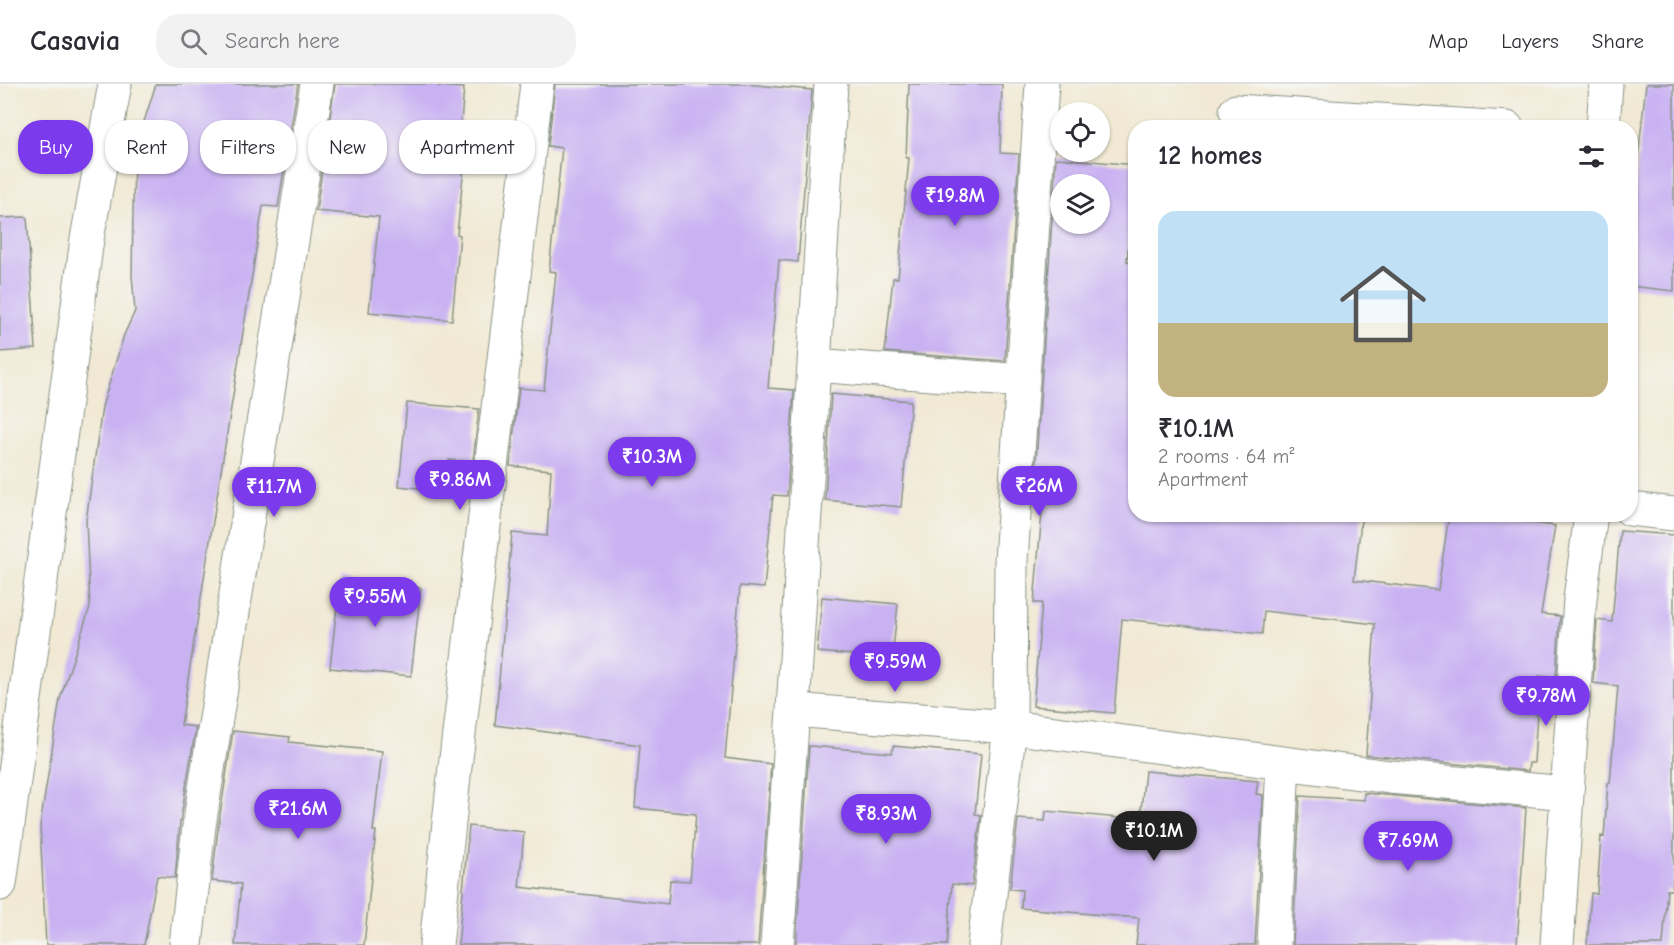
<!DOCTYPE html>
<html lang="en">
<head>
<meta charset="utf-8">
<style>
  body { margin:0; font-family:"Comic Neue",sans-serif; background:#f2f2f3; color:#2b2b33; height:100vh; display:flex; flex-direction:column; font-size:22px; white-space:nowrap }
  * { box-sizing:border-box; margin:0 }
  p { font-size:20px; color:#7c7c81 }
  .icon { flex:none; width:33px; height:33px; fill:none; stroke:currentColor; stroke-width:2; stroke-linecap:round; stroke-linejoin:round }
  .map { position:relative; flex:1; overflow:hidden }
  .details { position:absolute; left:1128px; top:36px; width:510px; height:402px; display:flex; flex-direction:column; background:#fff; border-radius:24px; box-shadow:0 2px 4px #0004 }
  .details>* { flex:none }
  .banner { position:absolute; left:18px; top:36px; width:570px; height:54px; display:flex; gap:12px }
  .buttons { position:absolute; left:1050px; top:18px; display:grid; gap:12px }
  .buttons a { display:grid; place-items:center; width:60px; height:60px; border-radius:50%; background:#fff; box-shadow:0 2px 4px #0004; font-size:30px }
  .price { position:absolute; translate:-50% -51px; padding:0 14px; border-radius:21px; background:#7c3aed; color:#fff; font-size:20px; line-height:39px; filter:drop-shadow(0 2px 3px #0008) }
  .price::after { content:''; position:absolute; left:50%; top:36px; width:18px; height:14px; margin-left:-9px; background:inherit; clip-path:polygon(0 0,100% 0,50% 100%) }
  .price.on { background:#222; color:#fff }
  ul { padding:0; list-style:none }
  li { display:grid; align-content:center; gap:12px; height:318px; padding:0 30px }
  li span { display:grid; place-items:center; height:186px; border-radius:18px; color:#555 }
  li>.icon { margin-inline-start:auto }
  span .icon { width:108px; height:108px; fill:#fffc; stroke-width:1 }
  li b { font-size:26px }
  h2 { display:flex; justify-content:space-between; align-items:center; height:72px; padding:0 30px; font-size:26px }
  .chip { padding:0 21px; border-radius:24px; background:#fff; box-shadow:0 2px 4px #0004; font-size:21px; line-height:54px }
  .chip.on { background:#7c3aed; color:#fff }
  header { display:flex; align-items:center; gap:36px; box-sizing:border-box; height:84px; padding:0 30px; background:#fff; border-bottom:2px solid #e1e1e2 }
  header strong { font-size:28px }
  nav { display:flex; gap:33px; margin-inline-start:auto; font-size:21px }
  .search { width:420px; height:54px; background:#f2f2f3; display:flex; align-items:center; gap:15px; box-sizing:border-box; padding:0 21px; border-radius:24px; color:#7c7c81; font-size:22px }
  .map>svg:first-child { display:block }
  .building { fill:#c9b2f2; fill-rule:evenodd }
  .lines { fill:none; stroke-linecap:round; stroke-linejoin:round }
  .street-casing { stroke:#889384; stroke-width:35 }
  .street { stroke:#fff; stroke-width:33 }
</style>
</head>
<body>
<header>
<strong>Casavia</strong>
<div class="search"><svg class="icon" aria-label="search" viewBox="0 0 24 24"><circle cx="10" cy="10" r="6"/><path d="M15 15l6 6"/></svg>Search here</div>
<nav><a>Map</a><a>Layers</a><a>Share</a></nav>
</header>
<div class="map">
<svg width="1674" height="861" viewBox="0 0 1674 861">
  <rect width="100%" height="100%" fill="#f6f6f2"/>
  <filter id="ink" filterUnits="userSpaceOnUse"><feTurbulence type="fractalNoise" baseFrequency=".0167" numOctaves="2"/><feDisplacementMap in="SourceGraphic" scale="12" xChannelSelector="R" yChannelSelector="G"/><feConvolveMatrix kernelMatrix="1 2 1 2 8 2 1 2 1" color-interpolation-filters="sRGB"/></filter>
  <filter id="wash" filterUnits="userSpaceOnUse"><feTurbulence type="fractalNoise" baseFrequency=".008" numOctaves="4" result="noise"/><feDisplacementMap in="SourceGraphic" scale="24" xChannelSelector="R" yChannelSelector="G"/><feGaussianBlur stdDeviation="1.35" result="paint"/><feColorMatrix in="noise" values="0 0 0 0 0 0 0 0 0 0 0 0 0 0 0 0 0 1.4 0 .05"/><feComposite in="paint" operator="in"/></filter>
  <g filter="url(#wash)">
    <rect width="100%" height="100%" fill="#f1e9d4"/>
    <g id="blocks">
      <!-- building -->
      <path class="building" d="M156,0H298L278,123L263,122L192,570L181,641L196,643L180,739L175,794L157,792L144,861H46L40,742L60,615L90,523L86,437L102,323L124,251L135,227L132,191L134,69Z
        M335,0H438V2L464,4L458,72L465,73L457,150L460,151L452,236L369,228L379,133L316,127Z
        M555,0H745L812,6L798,178L779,176L768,304L794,306L787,412L773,411L764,504L740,502L725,674L771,680L758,861H458L469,742L524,748L519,803L668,820L670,796L690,797L696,730L635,724L640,661L495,641L512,449L547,452L551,386L510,382L519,304L544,306L556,188L549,187L562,64L548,62Z
        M909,0H1002L1000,69L1019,70L1005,277L885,268L893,194H898L909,74H906Z
        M1646,0H1674V207L1630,202V149Z
        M1056,74L1136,81L1127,177L1133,178L1131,207H1136V430H1362L1354,496L1438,506L1449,430H1470L1555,442L1541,530L1560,532L1556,594L1539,592L1534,679H1529L1528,687L1366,671L1375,540L1264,527L1262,550L1122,535L1114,629L1033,622L1042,519H1034L1045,395L1035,394ZM1060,100H1100V140H1060Z
        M27,133L36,265L0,268V134Z
        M831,310L911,317L901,423L825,416Z
        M407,319L479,325L473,378L449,376L446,407L399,402Z
        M1620,447L1674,451V783L1672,806H1667L1663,861H1587L1591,809L1597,810L1601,752L1604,753L1608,699H1610L1618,602L1593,599L1597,536L1612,538Z
        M340,495L421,504L411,592L330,584Z
        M822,513L898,520L892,574L817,568Z
        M233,647L290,653L289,658L382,667L373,747H376L364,861H235L241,800L212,797L218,744Z
        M809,662L892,669L893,662L981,670L975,730L981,731L972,802L952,800L947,861H796Z
        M1145,687L1258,697L1256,710L1263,711L1255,861H1136L1139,834L1021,824L1022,806L1010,805L1018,735L1045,737L1046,727L1140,736Z
        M1364,709L1526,724L1517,861H1293L1300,712L1364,716Z"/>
    </g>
  </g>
  <g filter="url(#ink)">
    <use href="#blocks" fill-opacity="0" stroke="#889384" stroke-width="1.5"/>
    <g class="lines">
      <!-- street casing -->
      <g class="street-casing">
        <path id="street" d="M831,0L793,626L1010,643L1390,693L1567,709
          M1236,27L1507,44
          M1603,44L1606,0
          M814,281L1023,297
          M1630,425L1674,430
          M0,800L87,155L115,0
          M186,861L199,742L317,0
          M436,861L455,683L537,0
          M777,861L793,626
          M984,861L1010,643L1011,477L1042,0
          M1274,861L1283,679
          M1557,861L1580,515L1591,430"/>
      </g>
      <!-- street -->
      <use href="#street" class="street"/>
    </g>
  </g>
</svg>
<div class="buttons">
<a><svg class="icon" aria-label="locate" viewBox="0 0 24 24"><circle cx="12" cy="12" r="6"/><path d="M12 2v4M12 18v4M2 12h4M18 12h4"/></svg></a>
<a><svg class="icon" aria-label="layers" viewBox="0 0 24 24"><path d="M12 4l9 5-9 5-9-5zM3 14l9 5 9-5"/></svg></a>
</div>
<b class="price" style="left:955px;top:143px">₹19.8M</b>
<b class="price" style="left:652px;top:404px">₹10.3M</b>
<b class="price" style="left:460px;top:427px">₹9.86M</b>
<b class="price" style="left:1039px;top:433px">₹26M</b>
<b class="price" style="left:274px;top:434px">₹11.7M</b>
<b class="price" style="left:375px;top:544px">₹9.55M</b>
<b class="price" style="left:895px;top:609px">₹9.59M</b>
<b class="price" style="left:1546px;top:643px">₹9.78M</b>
<b class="price" style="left:298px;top:756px">₹21.6M</b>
<b class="price" style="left:886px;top:761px">₹8.93M</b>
<b class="price on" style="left:1154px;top:778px">₹10.1M</b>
<b class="price" style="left:1408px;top:788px">₹7.69M</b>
<div class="banner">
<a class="chip on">Buy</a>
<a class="chip">Rent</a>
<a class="chip">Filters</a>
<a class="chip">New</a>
<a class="chip">Apartment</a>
</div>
<section class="details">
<h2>12 homes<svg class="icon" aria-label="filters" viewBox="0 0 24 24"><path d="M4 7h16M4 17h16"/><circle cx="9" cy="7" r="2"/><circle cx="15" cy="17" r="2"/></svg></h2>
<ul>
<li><span style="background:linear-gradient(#bfe0f5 60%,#c2b280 0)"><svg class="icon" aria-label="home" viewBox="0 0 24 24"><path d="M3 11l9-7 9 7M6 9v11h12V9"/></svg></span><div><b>₹10.1M</b><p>2 rooms · 64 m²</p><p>Apartment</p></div></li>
</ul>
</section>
</div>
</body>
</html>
